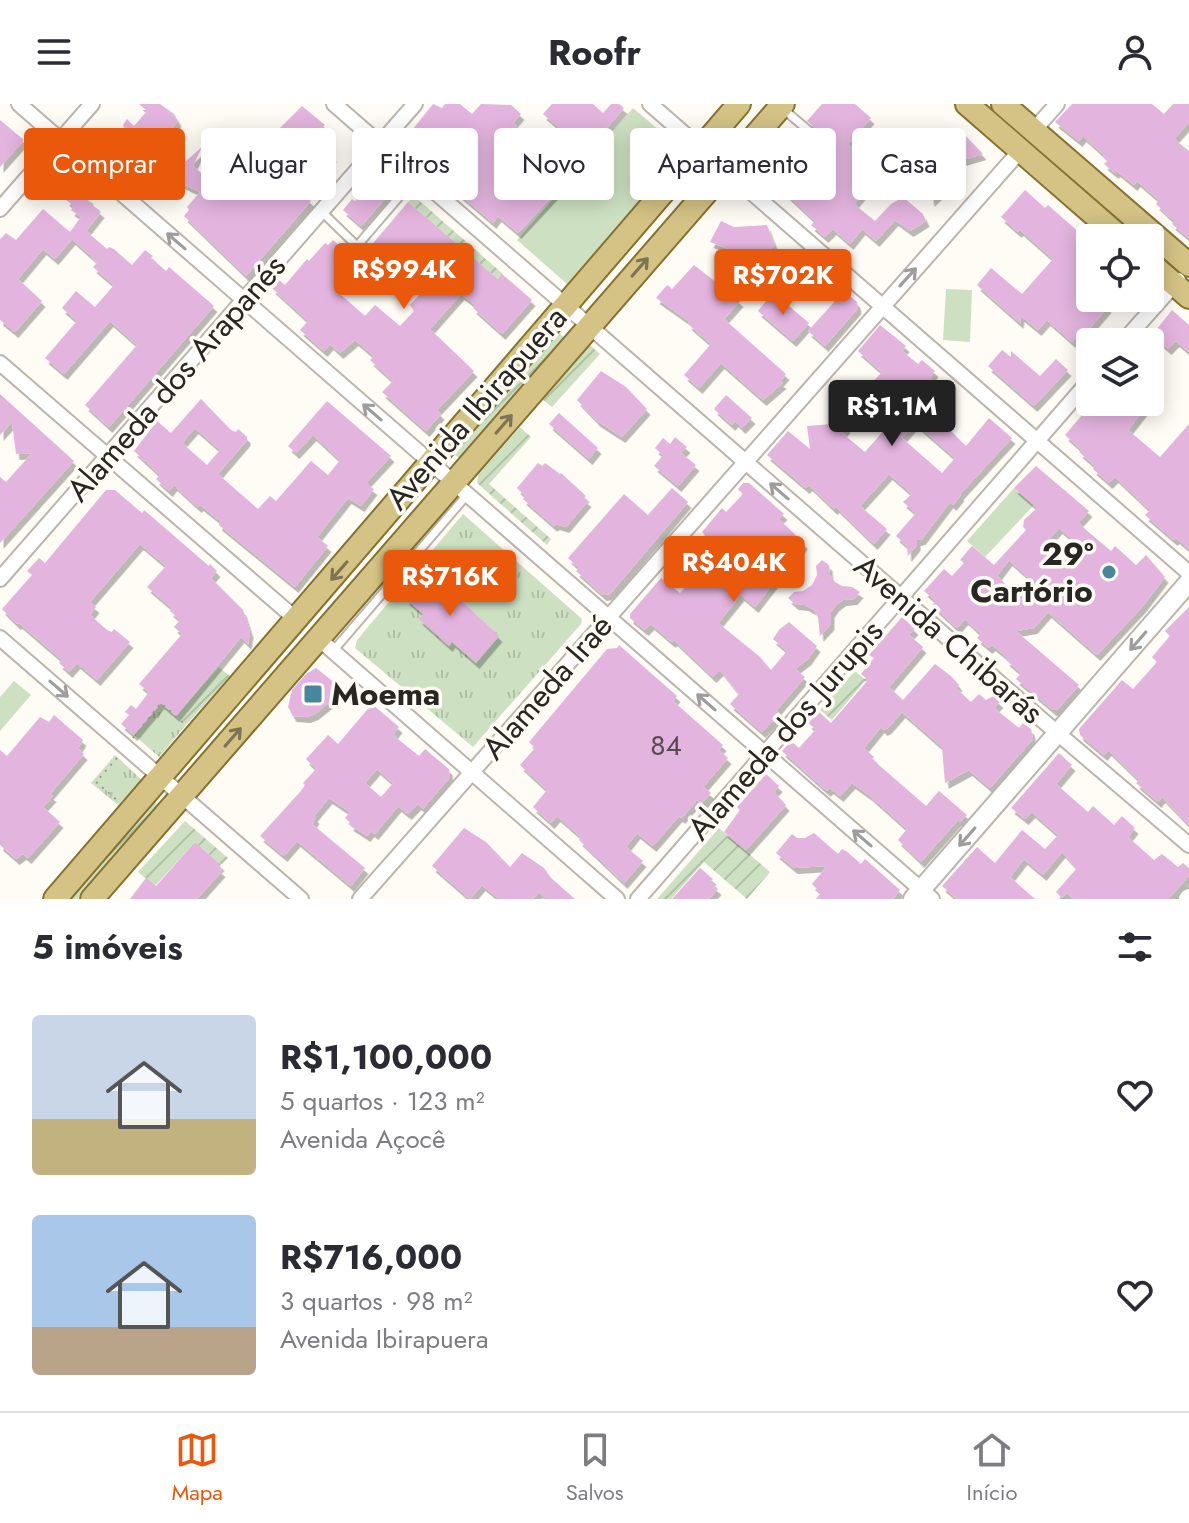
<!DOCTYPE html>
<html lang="pt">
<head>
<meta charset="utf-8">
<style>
  body { margin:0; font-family:Jost,sans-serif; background:#f7f7f7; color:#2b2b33; height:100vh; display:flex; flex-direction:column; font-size:30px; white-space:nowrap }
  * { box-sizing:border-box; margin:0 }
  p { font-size:26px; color:#7c7c81 }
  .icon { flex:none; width:44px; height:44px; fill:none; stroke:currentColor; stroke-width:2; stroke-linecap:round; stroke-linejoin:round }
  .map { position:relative; height:795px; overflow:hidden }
  .panel { display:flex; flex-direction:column; background:#fff; flex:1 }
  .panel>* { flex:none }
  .hud { position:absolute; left:24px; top:24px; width:1142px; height:72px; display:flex; gap:16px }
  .tools { position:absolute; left:1076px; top:120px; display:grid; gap:16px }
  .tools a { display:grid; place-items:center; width:88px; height:88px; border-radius:8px; background:#fff; box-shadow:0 4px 20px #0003; font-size:40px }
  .price { position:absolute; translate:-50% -68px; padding:0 18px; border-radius:8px; background:#ea580c; color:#fff; font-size:26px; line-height:52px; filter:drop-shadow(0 2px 4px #0008) }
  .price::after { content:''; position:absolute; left:50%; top:48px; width:24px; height:18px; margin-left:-12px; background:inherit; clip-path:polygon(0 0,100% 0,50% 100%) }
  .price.on { background:#222; color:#fff }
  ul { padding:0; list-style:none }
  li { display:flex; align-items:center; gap:24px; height:200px; padding:0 32px }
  li span { display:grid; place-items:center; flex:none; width:224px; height:160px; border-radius:8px; color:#555 }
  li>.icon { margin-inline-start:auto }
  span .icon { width:96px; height:96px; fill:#fffc; stroke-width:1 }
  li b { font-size:34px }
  h2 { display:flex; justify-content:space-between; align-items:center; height:96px; padding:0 32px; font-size:34px }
  .pill { padding:0 28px; border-radius:8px; background:#fff; box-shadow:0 4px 20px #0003; font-size:28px; line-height:72px }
  .pill.on { background:#ea580c; color:#fff }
  header { display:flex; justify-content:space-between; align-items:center; height:104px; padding:0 32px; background:#fff; font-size:36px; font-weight:700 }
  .menu { display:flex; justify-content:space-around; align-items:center; height:112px; border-top:2px solid #e1e1e2; background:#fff; font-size:22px; color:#7c7c81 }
  .menu a { display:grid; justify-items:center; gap:4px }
  .menu .on { color:#ea580c }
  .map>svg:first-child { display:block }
  .grass { fill:#cde1c2 }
  .park { fill:url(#park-tufts) }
  .garden { fill:url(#garden-furrows) }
  .building { fill:#e3b4de; fill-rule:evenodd; filter:url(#shadow) }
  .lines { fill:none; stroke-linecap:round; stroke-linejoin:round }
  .lane-casing { stroke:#bbb5ad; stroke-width:11 }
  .street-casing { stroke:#bbb5ad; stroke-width:18 }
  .secondary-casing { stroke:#bbb5ad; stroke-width:22 }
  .primary-casing { stroke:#85722e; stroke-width:26 }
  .path { stroke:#9c9994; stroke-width:2; stroke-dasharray:2 6; stroke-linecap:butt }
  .lane { stroke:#fff; stroke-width:7 }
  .street { stroke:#fff; stroke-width:14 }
  .secondary { stroke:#fff; stroke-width:18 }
  .primary { stroke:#d4c385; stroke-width:22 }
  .oneway { stroke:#9e9d9c }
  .oneway2 { stroke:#7e7454 }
  .poi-dot { fill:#46879a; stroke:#fffbf5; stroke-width:3 }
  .labels { text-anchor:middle; stroke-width:7; stroke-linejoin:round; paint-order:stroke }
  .number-label { font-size:28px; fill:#574a51 }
  .street-label { font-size:32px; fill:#282622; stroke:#fffbf5 }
  .poi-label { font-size:32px; font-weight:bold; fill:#282622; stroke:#fffbf5; text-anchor:end }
</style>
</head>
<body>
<header><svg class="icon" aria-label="menu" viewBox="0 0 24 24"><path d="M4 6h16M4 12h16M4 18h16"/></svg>Roofr<svg class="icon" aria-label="person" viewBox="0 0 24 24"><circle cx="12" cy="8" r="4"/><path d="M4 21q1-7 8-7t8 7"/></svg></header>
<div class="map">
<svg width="1189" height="795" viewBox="0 0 1189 795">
  <defs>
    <pattern id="park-tufts" width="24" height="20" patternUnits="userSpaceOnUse" patternTransform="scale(2)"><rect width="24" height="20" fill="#cde1c2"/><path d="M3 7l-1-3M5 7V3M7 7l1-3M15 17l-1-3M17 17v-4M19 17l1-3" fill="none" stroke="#b0c1a6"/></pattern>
    <pattern id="garden-furrows" width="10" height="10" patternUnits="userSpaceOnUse" patternTransform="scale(2)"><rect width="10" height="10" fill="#cde1c2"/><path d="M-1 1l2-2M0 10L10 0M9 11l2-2" fill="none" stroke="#b0c1a6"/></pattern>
    <filter id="shadow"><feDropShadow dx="3.5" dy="6" stdDeviation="0" flood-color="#0004"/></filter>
  </defs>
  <rect width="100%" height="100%" fill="#fffbf5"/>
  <!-- grass -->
  <path class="grass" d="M633,4L679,43V52L567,180L517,136Z
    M946,185L972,186L970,238L943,236Z
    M1014,384L1034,401L985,453L967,437Z
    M14,577L31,591L0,627V593Z"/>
  <!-- park -->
  <path class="park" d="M463,410L582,515L581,520L473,643L355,544L357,536Z
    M161,599L186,621L159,653L134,631Z
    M115,651L142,676L118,701L91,679Z"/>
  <!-- garden -->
  <path class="garden" d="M414,92L503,170L498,175L408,98Z
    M558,228L564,233L459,354L454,350Z
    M590,241L600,250L552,303L543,296Z
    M520,323L531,333L489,380L551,435L547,441L477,379L478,371Z
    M219,563L230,572L186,621L176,612Z
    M855,567L866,576L832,616L820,606Z
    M154,697L159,702L78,795H69Z
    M185,717L228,754L221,761L195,738L155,782L138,768Z
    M719,724L770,768L747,795L704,758L671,795H657Z"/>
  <!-- building -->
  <path class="building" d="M139,0H160L174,10L178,17L168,29L166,26L153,40L156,43L135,64L106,41L124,24L123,21L127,15L134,22L147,7Z
    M433,0L442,4L445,0H460L472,10L481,0L511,1L521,10L513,19L559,59L577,39L543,10L552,0H593L603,9L611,0H619L624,4L580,55L584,58L518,129L498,112L493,119L452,84L456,79L404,36Z
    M822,0H855L871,14L848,40L878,70L854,100L875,117L891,100L903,93L923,110L926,117L910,127L895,116L876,137L862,125L850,140L833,125L825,133L811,121L815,117L778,82L773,84L755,72L757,70L753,67L760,59L754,54L761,46L767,52L774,43L792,59L786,30L801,28L824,48H832L833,39L807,17Z
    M1072,0H1152L1164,10L1173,0H1189V18L1174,35L1189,47V134L1172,120L1174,117L1156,100L1159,96L1137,77L1134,81L1117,67L1115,69L1104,60L1107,57L1103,53L1104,51L1083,32L1079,37L1055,18Z
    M302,2L325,21L311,37L333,52L327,60L330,62L304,91L311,97L246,172L184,112L189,106L187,103L200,88L181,79L165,61L174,50L186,57L202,43L193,62L232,96L259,65L250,57L257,49L288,77L301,62L273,37L281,27L279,25Z
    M0,16L24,36L0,63Z
    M962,28L983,50L959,57Z
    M383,64L398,80L361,122L343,106L352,95L355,97Z
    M926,64L958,71L931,97Z
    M76,85L90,94L88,97L101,108L86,127L107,145L109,143L114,145L132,161L145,146L153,152L151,154L166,167L169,163L214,202L109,323L85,301L137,241L110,217L64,270L45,254L77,217L62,204L76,187L95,203L114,181L93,163L97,159L91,152L72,135L55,155L43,145L18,175L42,197L15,228L0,216V135L6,129L16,136L43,105L70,128L81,113L71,106L74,102L66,96L71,87Z
    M1025,86L1045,104L1048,101L1090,138V194H1109L1104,200L1108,203L1083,232L1080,229L1072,238L1047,216L1038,226L1021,212L1020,219L977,181L991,164L1022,190L1053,155L1020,126L1018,128L1001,113Z
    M408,98L498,175L502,170L532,196L502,230L473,204L475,201L461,190L430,225L474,267L437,306L441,310L426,327L382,288L393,277L370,256L374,252L355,236L340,249L330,240L324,247L300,226L308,217L272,184L279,176L285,181L307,155L309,157L325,139L328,141L333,136L343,145L340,149L355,162L348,170L345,168L332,183L365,212L375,201L400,222L414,207L410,201L446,163L429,149L405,177L369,144Z
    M721,117L734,123L767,121L775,142L770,145L771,149L731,146L710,138Z
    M694,161L740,197L724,215L786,270L780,277L783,279L763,296L721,259L699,284L684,271L711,240L688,220L690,218L656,194L667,181L672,185Z
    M844,187L857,198L858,204L825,242L808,227Z
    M771,191L774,193L776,191L809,219L793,237L758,207Z
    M1172,206L1189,221V248L1176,237L1168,245L1152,231Z
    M880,221L906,242L902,247L918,260L922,256L935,267L930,274L941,286L928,304L966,342L989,314L1012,334L960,390L961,391L953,401L950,398L922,435L917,436V441L908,452L907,442L896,432L916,409L903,398L912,390L889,370L860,402L887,425L874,440L836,403L834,405L809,381L806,384L767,351L788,327L810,345L807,322L832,320L837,314L847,323L842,329L865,348L885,325L865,308L861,311L851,301L860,287L869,282L882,268L858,247ZM901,286L918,301L902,319L888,307ZM915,319L955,354L942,369L902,334Z
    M1002,246L1011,253V247L1040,272L1056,255L1068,266L1034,302L988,262Z
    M601,267L626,283L647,305L622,333L597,317L577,296Z
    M0,290L74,357L0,439V373L6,378L32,349L16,350L12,318L0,331Z
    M726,291L752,314L742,324L735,317L732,321L714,305Z
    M201,295L231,326L236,328L238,325L247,333V336L218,370L258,405L270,392L276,397L311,357L328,371L340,356L313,331L296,349L288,342L327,297L391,352L366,379L374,385L361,402L348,394L317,433L328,442L295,483L219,421V416L200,401L198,403L174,381L169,387L156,375L160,371L134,347L157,317L171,329ZM195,324L220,346L207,361L182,339Z
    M1093,298L1106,306L1113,298H1150L1128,326L1160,353L1189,320V445L1176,434L1174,436L1145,411L1150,406L1115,373L1109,379L1093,365L1095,362L1079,348L1082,346L1065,331Z
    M559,309L598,344L589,355L549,320Z
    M675,333L687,343L681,349L696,361L678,382L654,362L663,351L655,344L663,334L670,340Z
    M538,359L542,362L545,359L560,370L561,369L586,392L584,394L588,397L566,423L556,420L554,422L523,395L525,392L517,384Z
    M1036,362L1089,407L1078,419L1111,447L1115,442L1136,461L1146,451L1165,473L1143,502L1097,551L1048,508L1034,524L1016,527L1079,581L1058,605L1053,606L1016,575L1021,569L1006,556L1008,554L992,541L989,544L977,534L981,530L965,515L957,524L932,501L936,497L924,487L944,465L952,472L964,459L960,456L972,442L994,461L1026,426L1023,423L1024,416L1037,404L1014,384ZM1059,424L1073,436L1059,453L1044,441ZM1009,456L1030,475L1016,490L997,472Z
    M743,379H749L784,410L779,415L804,439L798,449L800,450L785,468L783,467L755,503L741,491L718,519L759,552L771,566L787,547L773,535L779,526L789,518L817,542L808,555L795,565L805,573L776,607L780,610L762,628L730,600L739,590L720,566L713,573L674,536L672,538L651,520L645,526L630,514V510L661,474L680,489L694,474L679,461L705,431L702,428L722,404L726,408L743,390L738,385Z
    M672,384L688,398L610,490L603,491L576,467L579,464L568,454L624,390L648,411Z
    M106,386H115L142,409L144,406L209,462L210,460L217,467L211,474L243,506L250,528L248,540L241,533L176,612L161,599L134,631L121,620L129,611L125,608L131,601L136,605L149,588L139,580L182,530L174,523L180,516L170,507L172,504L147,483L166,462L140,440L90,498L96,503L90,511L107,526L112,528L114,525L130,538L97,576L77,559L69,568L59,559L62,556L19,519L17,520L2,505L32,471L27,467L39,454L45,459Z
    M822,456L829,461L830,471L835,478L842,482L852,483L860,488L854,495L843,496L836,501L831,508V520L820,532L818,513L814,506L805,501L795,500L788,494L794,488L803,487L812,481L817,471L816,462Z
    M428,472L443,485L447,481L454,487L453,489L499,532L476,559L452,538L449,542L419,515L423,510L406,495L410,488L403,482L412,473L418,479Z
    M1189,503V721L1162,693L1158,698L1136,679L1139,676L1108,646L1104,651L1080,631L1079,625L1122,576L1133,585L1157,558L1152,553L1170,532L1165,527Z
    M902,513L915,525L909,531L923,543L889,583L903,596L935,560L951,572L959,581L956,584L971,598L979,590L986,596L993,592L1000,598L994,604L1019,624L1023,619L1031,625L1033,635L990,684L969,666L945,679L942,643L902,608L888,624L884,626L881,623L864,644L874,653L872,655L926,702L939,687L967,711L960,718L958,716L921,758L898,736L907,725L869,691L852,679L840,692L830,684L827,687L782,647L791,637L799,644L816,625L808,619L819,608L831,619L868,576L861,570L874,554L869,551Z
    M619,541L677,592L673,597L723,641L719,646L728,654L703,683L711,689L701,700L697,696L682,714L679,712L653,742L637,729L626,743L643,757L624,779L579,736L581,733L557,712L551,719L533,703L547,686L520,661L535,644L529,638L607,545L617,544Z
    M316,564L340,583L330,598L315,610L307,613L293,612L288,603L292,586L306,570Z
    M372,600L399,623L393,631L419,652L425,645L449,665L450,673L423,705L418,700L408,710L398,702L375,730L371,727L367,732L350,721L351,719L345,714L350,708L329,694L314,712L316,714L312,720L365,764L351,782L297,737L284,752L260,732L300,688L305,681L303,679L316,665L306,655L328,631L338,640ZM377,665L393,679L381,693L365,679Z
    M54,611L83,636L78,644L84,650L50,690L53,692L43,703L60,718L28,754L23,750L16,755L0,741V646L7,652L40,613L49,618Z
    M1059,649L1072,661L1056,680L1088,708L1093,702L1114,721L1122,712L1135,724L1128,733L1154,756L1162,750L1178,763L1183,759L1189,764V772L1168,795H1074L1067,789L1062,794L1056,788L1077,764L1062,748L1043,771L1024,755L1010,773L1035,795H957L942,782L977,743L995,759L1022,726L1045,745L1058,731L1032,708L1025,715L1011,704Z
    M766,670L779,682L774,688L786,701L746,746L724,728L740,706L737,703Z
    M464,724L486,738L510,763L522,749L544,764L551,774L575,795H547L539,788L533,795H499L482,781L470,795L432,762Z
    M814,729L838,750L842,745L846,747L861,760L865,755L900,786L893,795H816L821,789L812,780L827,762L794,764L776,749L792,730L797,734H805Z
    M195,738L221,761L218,764L222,767L197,795H130L146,774L156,782Z
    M700,764L713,775L710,778L718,785L709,795H672Z"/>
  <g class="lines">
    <!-- lane casing -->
    <g class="lane-casing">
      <path id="lane" d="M782,4L828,43
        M322,108L357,142L417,72
        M357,142L404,185L411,182L428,163
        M333,547L467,391"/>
    </g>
    <!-- street casing -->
    <g class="street-casing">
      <path id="street" d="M19,0L932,795
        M334,0L1041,615L1189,741
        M650,0L1189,469
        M1034,26L1057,0
        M0,105L92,0
        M1123,238L1178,176
        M0,259L297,516
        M0,475L415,0
        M0,534L301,795
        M319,535L617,795
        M360,795L1020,47
        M638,795L1090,276"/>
    </g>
    <!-- secondary casing -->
    <g class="secondary-casing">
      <path id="secondary" d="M913,795L1189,478
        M1188,795L1189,794"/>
    </g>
    <!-- primary casing -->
    <g class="primary-casing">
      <path id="primary" d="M967,0L1121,134
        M1003,0L1189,161
        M1150,159L1189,193
        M55,795L739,0
        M92,795L783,0"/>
    </g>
    <!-- path -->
    <path class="path" d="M133,634L161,599L183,619
      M117,654L96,678L118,697"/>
    <!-- lane -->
    <use href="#lane" class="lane"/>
    <!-- street -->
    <use href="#street" class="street"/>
    <!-- secondary -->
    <use href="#secondary" class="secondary"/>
    <!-- primary -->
    <use href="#primary" class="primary"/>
  </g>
  <!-- one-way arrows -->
  <defs><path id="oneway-shaft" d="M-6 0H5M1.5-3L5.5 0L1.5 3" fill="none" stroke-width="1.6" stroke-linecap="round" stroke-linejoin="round" transform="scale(2)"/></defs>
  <g class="oneway">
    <use href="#oneway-shaft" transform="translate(176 137) rotate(-139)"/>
    <use href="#oneway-shaft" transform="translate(908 173) rotate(-48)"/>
    <use href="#oneway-shaft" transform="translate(372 308) rotate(-139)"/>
    <use href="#oneway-shaft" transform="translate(779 387) rotate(-139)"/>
    <use href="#oneway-shaft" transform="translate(1138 537) rotate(131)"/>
    <use href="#oneway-shaft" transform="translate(59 585) rotate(41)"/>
    <use href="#oneway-shaft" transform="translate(706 598) rotate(-139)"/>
    <use href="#oneway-shaft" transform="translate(967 733) rotate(131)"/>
    <use href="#oneway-shaft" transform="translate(862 734) rotate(-139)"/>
  </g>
  <g class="oneway2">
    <use href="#oneway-shaft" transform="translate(640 163) rotate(-49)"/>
    <use href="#oneway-shaft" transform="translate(504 320) rotate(-49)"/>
    <use href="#oneway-shaft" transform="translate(339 467) rotate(131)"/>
    <use href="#oneway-shaft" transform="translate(233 633) rotate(-49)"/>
  </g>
  <!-- markers -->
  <g class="poi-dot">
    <circle cx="1109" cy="468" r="8"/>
    <rect x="303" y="580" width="20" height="20" rx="4"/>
  </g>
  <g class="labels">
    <!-- number labels -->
    <g class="number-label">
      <text x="666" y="651">84</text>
    </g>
    <!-- street labels -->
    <g class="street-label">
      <text transform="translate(176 274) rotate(-49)" y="11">Alameda dos Arapanés</text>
      <text transform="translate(476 304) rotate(-49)" y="11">Avenida Ibirapuera</text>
      <text transform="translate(949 535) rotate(41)" y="11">Avenida Chibarás</text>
      <text transform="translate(547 583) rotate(-49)" y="11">Alameda Iraé</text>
      <text transform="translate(785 626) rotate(-49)" y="11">Alameda dos Jurupis</text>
    </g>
    <!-- poi labels -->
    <g class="poi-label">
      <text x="1093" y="461">29º<tspan x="1093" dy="37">Cartório</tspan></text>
      <text x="331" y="601" text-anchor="start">Moema</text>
    </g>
  </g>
</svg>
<div class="tools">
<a><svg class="icon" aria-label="locate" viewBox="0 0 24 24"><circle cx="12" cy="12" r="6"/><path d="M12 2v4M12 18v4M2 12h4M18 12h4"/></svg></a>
<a><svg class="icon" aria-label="layers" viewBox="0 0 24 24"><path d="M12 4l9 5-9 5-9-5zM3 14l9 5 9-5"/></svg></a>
</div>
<b class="price" style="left:404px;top:207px">R$994K</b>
<b class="price" style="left:783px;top:213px">R$702K</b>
<b class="price on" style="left:892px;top:344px">R$1.1M</b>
<b class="price" style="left:734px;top:500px">R$404K</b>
<b class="price" style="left:450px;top:514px">R$716K</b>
<div class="hud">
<a class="pill on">Comprar</a>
<a class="pill">Alugar</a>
<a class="pill">Filtros</a>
<a class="pill">Novo</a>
<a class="pill">Apartamento</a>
<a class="pill">Casa</a>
</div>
</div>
<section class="panel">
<h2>5 imóveis<svg class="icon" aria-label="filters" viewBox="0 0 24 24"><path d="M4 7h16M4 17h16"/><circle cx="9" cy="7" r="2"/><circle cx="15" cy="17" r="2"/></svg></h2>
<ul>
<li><span style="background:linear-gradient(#c9d6e8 65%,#c2b280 0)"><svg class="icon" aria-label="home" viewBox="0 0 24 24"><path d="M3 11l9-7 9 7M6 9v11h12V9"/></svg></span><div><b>R$1,100,000</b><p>5 quartos · 123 m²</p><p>Avenida Açocê</p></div><svg class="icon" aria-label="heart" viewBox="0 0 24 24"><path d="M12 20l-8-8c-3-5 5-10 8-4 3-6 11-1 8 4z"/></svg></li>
<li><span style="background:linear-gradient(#a9c7e8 70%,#b9a48a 0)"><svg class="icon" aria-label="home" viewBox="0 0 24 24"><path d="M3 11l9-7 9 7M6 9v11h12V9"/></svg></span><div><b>R$716,000</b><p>3 quartos · 98 m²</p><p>Avenida Ibirapuera</p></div><svg class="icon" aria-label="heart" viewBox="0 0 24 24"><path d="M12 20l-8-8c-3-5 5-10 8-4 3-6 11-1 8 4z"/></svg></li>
</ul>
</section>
<nav class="menu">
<a class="on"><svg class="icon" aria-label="map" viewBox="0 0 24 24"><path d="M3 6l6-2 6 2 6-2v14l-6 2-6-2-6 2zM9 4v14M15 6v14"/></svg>Mapa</a>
<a><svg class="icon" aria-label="saved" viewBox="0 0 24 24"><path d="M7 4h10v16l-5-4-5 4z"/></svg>Salvos</a>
<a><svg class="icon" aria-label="home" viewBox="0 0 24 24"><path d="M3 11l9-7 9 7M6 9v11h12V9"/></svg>Início</a>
</nav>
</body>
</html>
